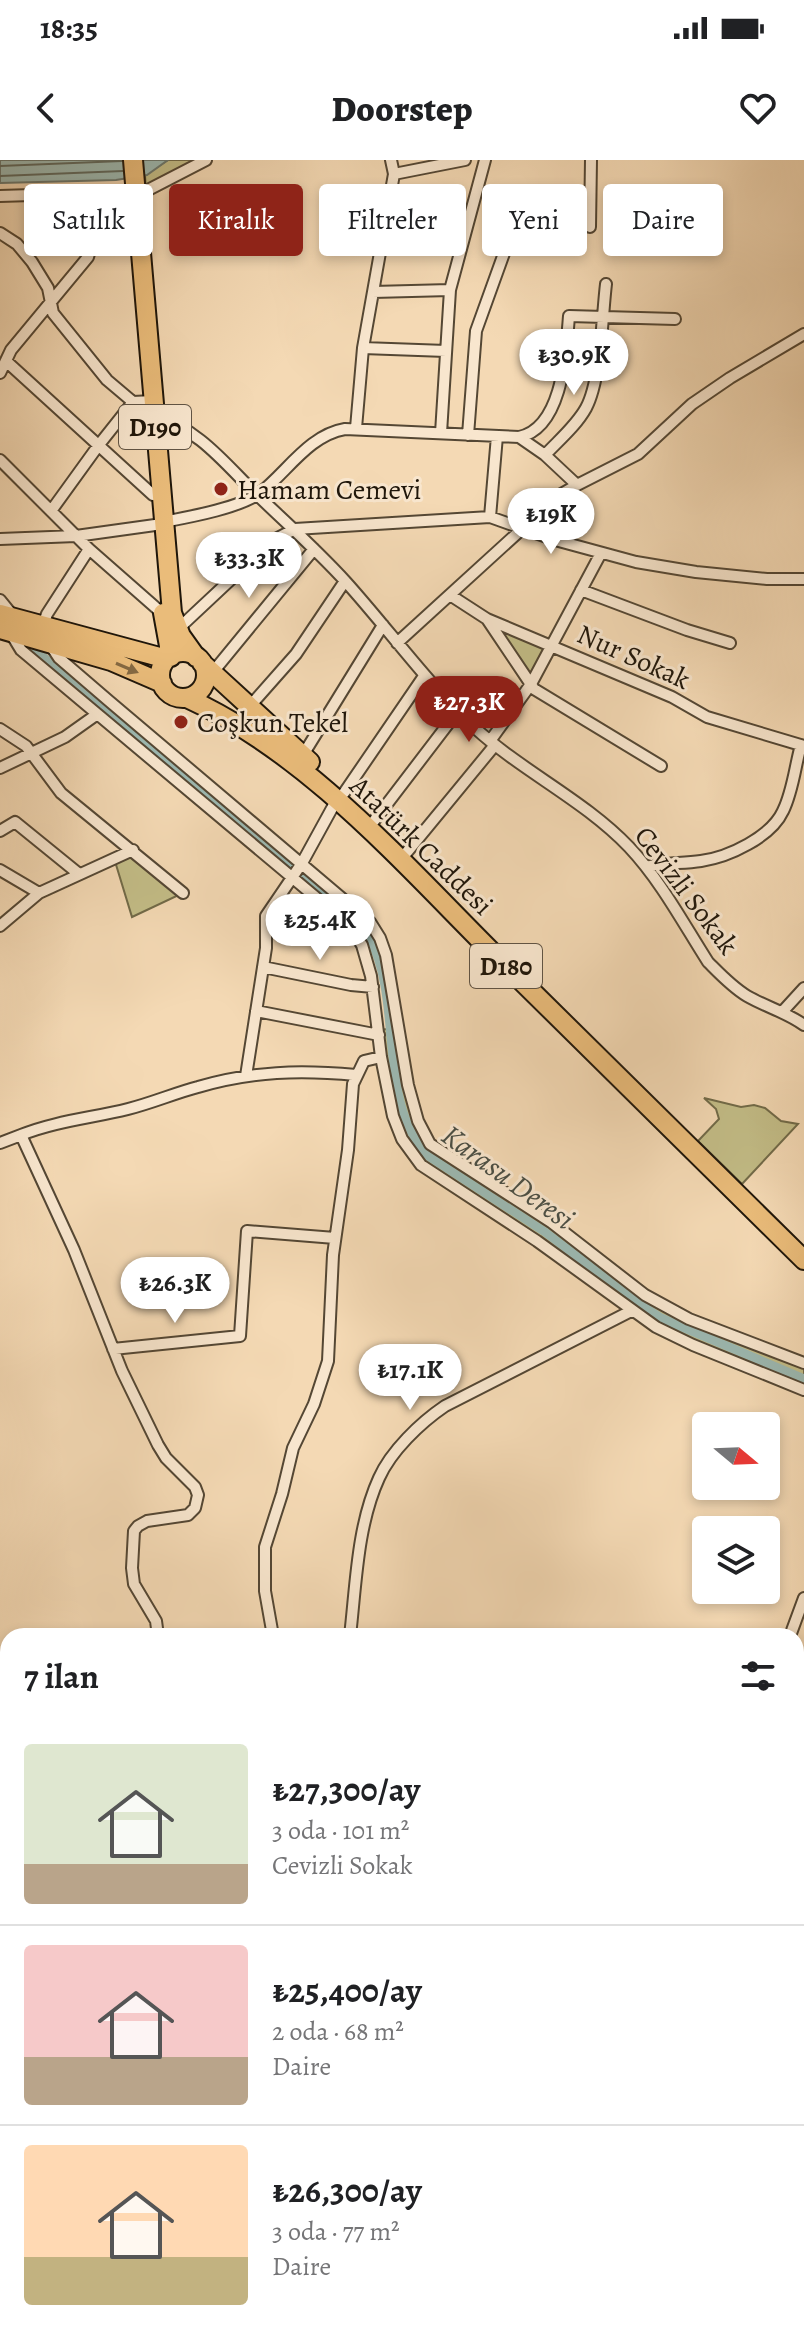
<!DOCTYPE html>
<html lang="tr">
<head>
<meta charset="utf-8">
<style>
  body { margin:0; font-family:Alegreya,serif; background:#f6f6f6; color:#202124; height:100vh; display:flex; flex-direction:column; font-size:30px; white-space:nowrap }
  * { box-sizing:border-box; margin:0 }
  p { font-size:26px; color:#757577 }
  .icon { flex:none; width:44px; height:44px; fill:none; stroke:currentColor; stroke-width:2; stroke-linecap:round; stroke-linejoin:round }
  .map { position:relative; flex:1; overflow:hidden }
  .drawer { position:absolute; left:0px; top:1468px; width:804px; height:712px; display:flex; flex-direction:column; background:#fff; border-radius:24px 24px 0 0; box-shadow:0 4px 12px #0003 }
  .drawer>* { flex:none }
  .banner { position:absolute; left:24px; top:24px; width:756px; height:72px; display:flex; gap:16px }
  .needle { width:52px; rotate:109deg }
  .tools { position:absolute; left:692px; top:1252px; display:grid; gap:16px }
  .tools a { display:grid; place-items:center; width:88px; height:88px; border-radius:8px; background:#fff; box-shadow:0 4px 12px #0003; font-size:40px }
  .price { position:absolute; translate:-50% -68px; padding:0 18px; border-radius:28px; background:#fff; color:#222; font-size:26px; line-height:52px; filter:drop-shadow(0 2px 4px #0008) }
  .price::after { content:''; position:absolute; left:50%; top:48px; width:24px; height:18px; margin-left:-12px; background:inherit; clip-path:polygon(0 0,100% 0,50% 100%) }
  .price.current { background:#8f2418; color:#fff }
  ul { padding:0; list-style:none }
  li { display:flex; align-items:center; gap:24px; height:200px; padding:0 24px }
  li+li { border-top:2px solid #e0e0e0 }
  li span { display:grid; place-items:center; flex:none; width:224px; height:160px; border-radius:8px; color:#555 }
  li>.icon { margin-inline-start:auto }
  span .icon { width:96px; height:96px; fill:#fffc; stroke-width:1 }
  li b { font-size:34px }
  h2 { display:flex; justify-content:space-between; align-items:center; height:96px; padding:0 24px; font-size:34px }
  .pill { padding:0 28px; border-radius:8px; background:#fff; box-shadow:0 4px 12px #0003; font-size:28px; line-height:72px }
  .pill.current { background:#8f2418; color:#fff }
  .status { display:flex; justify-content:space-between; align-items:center; height:56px; padding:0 40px; background:#fff; direction:ltr }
  .status svg { height:22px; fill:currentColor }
  header { display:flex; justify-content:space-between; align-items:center; height:104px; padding:0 24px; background:#fff; font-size:36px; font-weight:800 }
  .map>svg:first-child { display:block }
  .green { fill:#c3bd87; stroke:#716a48; stroke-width:2 }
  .water { fill:#9cb9b2; stroke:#6a786f; stroke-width:2 }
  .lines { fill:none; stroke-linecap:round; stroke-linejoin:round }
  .shore { stroke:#5e685e; stroke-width:2 }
  .canal { stroke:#9cb9b2; stroke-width:9 }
  .street-casing { stroke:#544734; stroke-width:14 }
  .highway-casing { stroke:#1f160a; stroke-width:22 }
  .street { stroke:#f8e6ce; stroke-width:10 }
  .highway { stroke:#eabc7a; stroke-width:18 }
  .oneway { fill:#846942 }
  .poi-dot { fill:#8f2418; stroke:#f8e6ce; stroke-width:3 }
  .labels { text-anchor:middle; stroke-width:6; stroke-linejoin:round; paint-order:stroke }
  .shield { fill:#f8e6ce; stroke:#605445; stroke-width:2 }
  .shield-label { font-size:26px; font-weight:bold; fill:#1f160a }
  .poi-label { font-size:28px; fill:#1f160a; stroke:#f8e6ce; text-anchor:start }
  .street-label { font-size:28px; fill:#1f160a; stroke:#f8e6ce }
  .water-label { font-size:30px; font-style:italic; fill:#4b4f45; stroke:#f8e6ce }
</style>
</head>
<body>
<div class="status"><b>18:35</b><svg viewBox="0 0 49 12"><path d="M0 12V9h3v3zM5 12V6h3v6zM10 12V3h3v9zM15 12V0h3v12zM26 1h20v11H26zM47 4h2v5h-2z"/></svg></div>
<header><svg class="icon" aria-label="back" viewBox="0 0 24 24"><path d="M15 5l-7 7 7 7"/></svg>Doorstep<svg class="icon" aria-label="heart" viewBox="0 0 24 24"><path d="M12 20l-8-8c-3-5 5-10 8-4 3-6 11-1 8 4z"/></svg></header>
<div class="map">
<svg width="804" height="2180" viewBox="0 0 804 2180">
  <rect width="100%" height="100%" fill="#f4d9b4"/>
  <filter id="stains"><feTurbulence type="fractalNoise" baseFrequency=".0025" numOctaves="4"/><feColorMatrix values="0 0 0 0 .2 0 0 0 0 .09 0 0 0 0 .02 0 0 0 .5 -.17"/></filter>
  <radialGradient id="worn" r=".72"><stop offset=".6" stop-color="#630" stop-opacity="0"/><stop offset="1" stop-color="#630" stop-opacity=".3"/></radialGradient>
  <!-- green -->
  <path class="green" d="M168,0H206L146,31L145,15Z
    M487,459L550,485L531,524Z
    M133,690L183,733L132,757L114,698Z
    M399,868L408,925L430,983L551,1062L645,1135L804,1203V1230L680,1180L443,1021L402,979L378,870Z
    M704,938L741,947L754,945L765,948L781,961L798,964L742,1024L698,981L719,959L716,949Z"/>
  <!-- water -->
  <path class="water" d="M0,0H168L147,15L116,20L0,23Z
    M804,2160V2176L774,2180H729L741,2172H796V2161Z"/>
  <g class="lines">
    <!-- shore -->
    <path class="shore" d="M0,6L122,1
      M0,16L123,11"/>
    <!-- canal -->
    <path class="canal" d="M23,480L336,743C349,753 362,764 370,779C404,843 376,941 428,996L545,1072L638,1143L661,1158L804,1219"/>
    <!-- street casing -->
    <g class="street-casing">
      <path id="street" d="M391,0L394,14L465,0
        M135,31H146L206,0
        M0,36L127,32
        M590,67L591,0
        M0,73L17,84L32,102L48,128L53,153L107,220L133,242L153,241
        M373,132L450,130
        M363,188L446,191
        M6,201L153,335
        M0,213L11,190L88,97L101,54L103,33
        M155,258C194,265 224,302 251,329C283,360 316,389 346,422C390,471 427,523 475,568C523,612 584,640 629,687C661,721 683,763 708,802C720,814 732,827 747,836C766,847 786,852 804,865
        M356,268L363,188L394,14
        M441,273L450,130L485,0
        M468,275L476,171L507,85
        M519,277C563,268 566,192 569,156L675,159
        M545,295C559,280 576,266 586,248C601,220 602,157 606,124
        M0,300L89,389L163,454
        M51,351L98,286L133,242
        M490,357L497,276
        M163,362C189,357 239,348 260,333C287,312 309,275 345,269L519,277L545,295L577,325
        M511,363L577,325L638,294L692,244L730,218L804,174
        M0,379L76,376L155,365
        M581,430L687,470L730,483
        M450,435L487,459L672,537L707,557L804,586
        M0,440L13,456
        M487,459L534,529L661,606
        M43,465L47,454L89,389
        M178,469L272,381L295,369L490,357L555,380L636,402L696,412L767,419H804
        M10,472L21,490L331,750L354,773L362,785L371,816L381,897L393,956L402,979L421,1005L537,1081L656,1167L693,1185L804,1230
        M397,483L523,368
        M51,486L59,498L109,541L370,762L380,778L386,795L408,925L418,961L430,984L551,1062L645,1135L689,1159L804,1203
        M213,512L314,389
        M250,546L296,494L345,421
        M0,569L26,586L61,633L183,733
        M490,581L531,524L601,393
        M303,595L383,465
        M0,608L65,577L96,555
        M344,633L424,516
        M374,661L458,551
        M0,671L15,662L79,714
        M407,692L495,585
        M646,707C664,702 682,704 701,701C729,697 771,677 783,651C793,631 795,606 801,585
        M0,710L39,733
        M0,766L39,733L133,690
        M263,807L351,825L373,827
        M256,851L379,875
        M783,851L804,828
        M246,916L266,788V756L302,703L336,641
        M0,983L21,975
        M113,1189L240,1176L247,1071L335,1078
        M158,1476L156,1461L134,1424L132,1408L134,1371L138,1366L147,1361L188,1355L195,1348L198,1335L195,1327L166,1298L158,1285L122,1211L74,1090L21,975C56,961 92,958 128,949C152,943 175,933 198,927C253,911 300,910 356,915
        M273,1476L265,1431V1387L282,1334L293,1288L314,1244L328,1201L333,1095L348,990L353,924L364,901L381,897
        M350,1476C356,1425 357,1366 379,1318C391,1291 420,1263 445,1246L631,1151
        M790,1476L804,1438
        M796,2143L804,2142
        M227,2180V2172
        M678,2180L692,2172"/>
    </g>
    <!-- highway casing -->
    <g class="highway-casing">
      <path id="highway" d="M133,0L172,453L181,476L196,497
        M163,453L171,497
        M0,454L167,499
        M0,469L111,501L162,523
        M160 515a23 23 0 1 1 46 0a23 23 0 1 1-46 0Z
        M202,503L310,602
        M187,538C306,592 401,701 493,793C596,896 700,998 804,1100"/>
    </g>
    <!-- street -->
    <use href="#street" class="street"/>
    <!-- highway -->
    <use href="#highway" class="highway"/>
  </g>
  <!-- one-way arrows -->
  <defs><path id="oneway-solid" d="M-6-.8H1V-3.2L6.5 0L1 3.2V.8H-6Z" transform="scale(2)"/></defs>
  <use class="oneway" href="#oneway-solid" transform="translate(127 508) rotate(23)"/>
  <!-- markers -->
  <g class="poi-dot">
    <circle cx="221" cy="329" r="8"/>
    <circle cx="181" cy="562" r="8"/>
  </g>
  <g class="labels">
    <!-- shield labels -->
    <g class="shield">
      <rect x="119" y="245" width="72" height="44" rx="6"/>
      <rect x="470" y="784" width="72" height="44" rx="6"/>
    </g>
    <g class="shield-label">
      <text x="155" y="276">D190</text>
      <text x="506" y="815">D180</text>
    </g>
    <!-- poi labels -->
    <g class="poi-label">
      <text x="237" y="339">Hamam Cemevi</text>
      <text x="197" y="572">Coşkun Tekel</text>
    </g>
    <!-- street labels -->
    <g class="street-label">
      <text transform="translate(634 496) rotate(24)" y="10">Nur Sokak</text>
      <text transform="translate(422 685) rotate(44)" y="10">Atatürk Caddesi</text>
      <text transform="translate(687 730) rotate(53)" y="10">Cevizli Sokak</text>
    </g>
    <!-- water labels -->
    <g class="water-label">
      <text transform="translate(508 1017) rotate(36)" y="10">Karasu Deresi</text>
    </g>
  </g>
  <rect width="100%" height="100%" filter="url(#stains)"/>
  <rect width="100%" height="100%" fill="url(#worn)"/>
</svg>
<div class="tools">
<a><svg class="needle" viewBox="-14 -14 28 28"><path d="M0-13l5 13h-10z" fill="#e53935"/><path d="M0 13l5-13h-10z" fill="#757577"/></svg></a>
<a><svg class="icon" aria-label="layers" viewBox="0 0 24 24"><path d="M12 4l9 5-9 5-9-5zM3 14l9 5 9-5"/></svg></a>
</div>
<b class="price" style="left:574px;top:237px">₺30.9K</b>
<b class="price" style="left:551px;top:396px">₺19K</b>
<b class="price" style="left:249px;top:440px">₺33.3K</b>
<b class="price current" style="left:469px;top:584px">₺27.3K</b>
<b class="price" style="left:320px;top:802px">₺25.4K</b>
<b class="price" style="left:175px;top:1165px">₺26.3K</b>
<b class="price" style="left:410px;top:1252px">₺17.1K</b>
<div class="banner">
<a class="pill">Satılık</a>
<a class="pill current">Kiralık</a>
<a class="pill">Filtreler</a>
<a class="pill">Yeni</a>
<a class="pill">Daire</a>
</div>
<section class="drawer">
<h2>7 ilan<svg class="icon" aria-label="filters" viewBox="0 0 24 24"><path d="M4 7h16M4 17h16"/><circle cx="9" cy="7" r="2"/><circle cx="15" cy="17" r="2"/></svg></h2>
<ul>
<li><span style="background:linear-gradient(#dfe7d0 75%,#b9a48a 0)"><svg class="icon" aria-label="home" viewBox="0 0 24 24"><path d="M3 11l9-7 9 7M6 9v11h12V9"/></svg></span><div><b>₺27,300/ay</b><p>3 oda · 101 m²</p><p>Cevizli Sokak</p></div></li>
<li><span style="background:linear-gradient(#f6c9c9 70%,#b9a48a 0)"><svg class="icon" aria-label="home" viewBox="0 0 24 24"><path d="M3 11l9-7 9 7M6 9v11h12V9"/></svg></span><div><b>₺25,400/ay</b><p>2 oda · 68 m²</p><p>Daire</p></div></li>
<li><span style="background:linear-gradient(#ffd9b3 70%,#c2b280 0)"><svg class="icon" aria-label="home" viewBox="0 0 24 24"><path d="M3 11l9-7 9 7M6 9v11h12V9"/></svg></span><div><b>₺26,300/ay</b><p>3 oda · 77 m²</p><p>Daire</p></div></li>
</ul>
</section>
</div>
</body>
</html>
